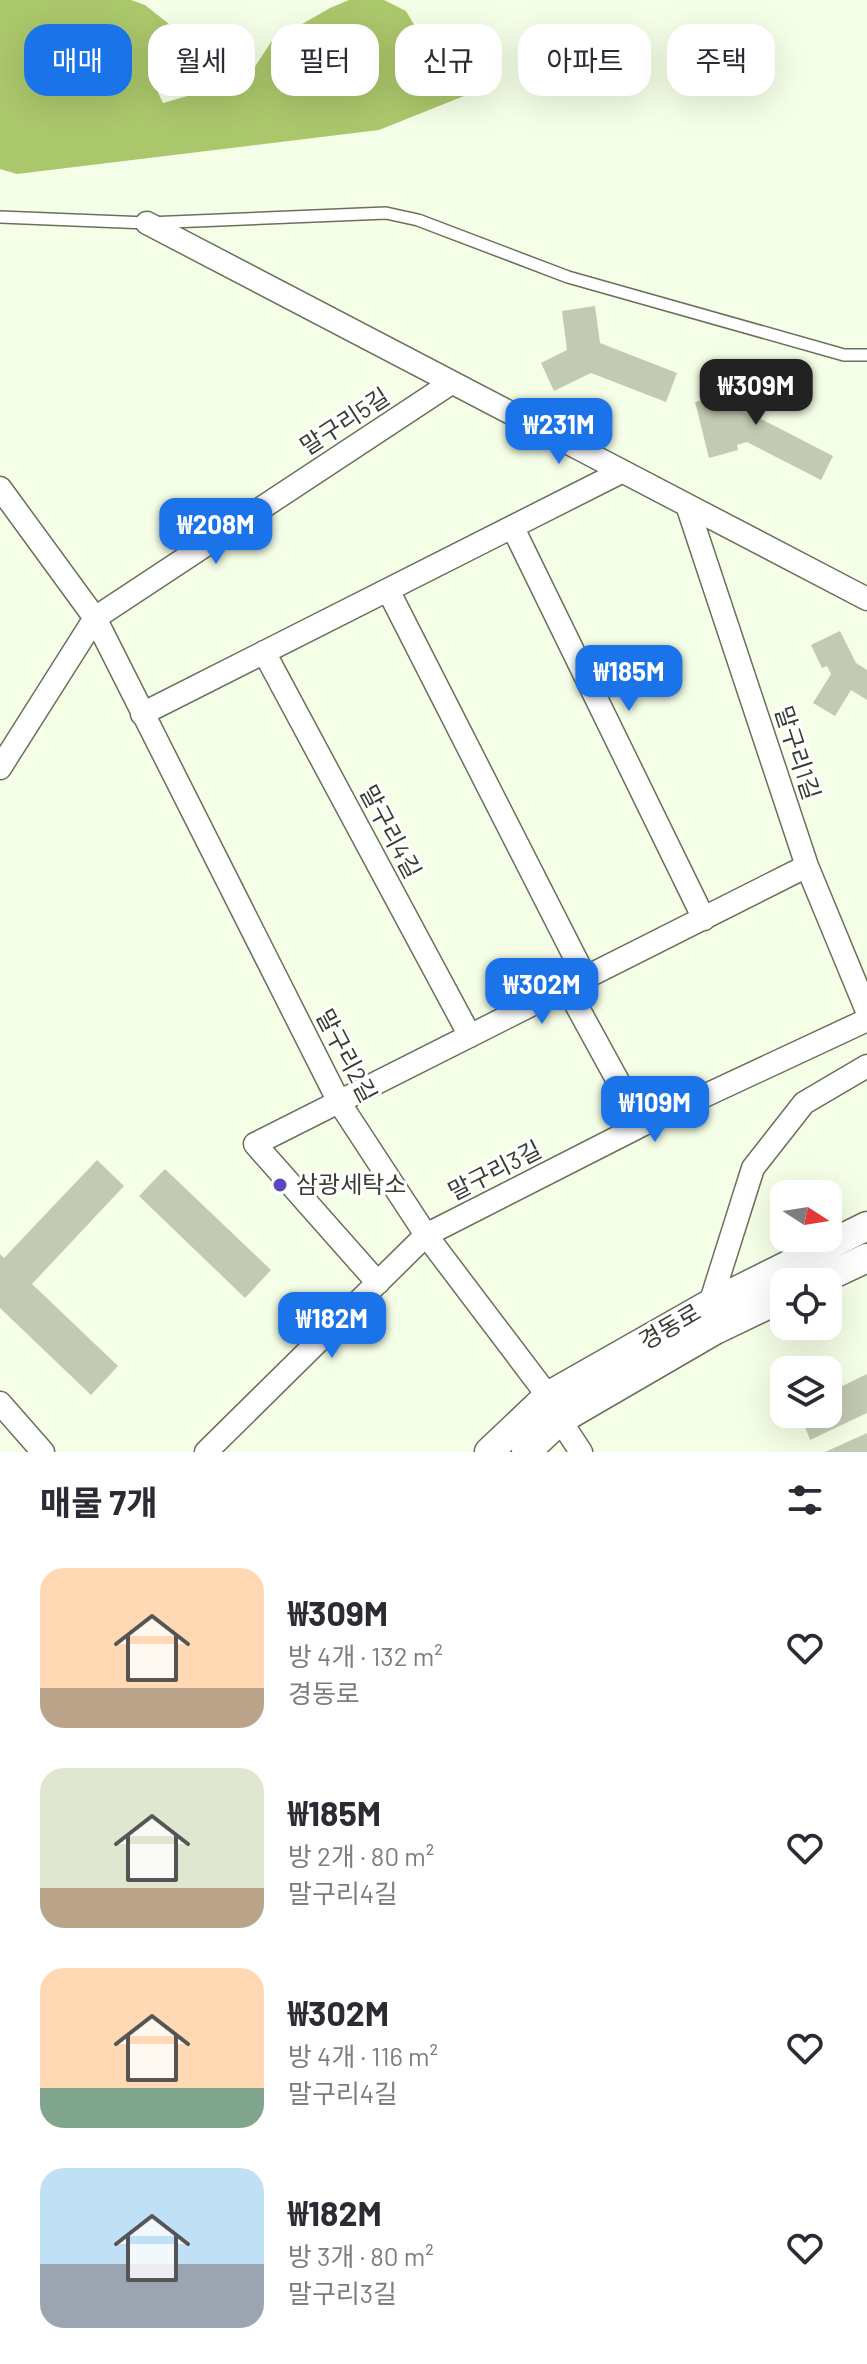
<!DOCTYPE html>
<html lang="ko">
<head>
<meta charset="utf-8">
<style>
  body { margin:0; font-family:Barlow,"Noto Sans KR",sans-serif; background:#f2f2f3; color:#2b2b33; height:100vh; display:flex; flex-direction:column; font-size:30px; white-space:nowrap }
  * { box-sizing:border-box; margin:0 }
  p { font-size:26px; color:#7c7c81 }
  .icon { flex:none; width:44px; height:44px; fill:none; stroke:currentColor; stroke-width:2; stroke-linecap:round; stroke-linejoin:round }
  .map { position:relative; height:1452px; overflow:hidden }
  .side { display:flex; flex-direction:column; background:#fff; flex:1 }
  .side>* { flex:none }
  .hud { position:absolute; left:24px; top:24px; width:820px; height:72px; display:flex; gap:16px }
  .needle { width:52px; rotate:102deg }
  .buttons { position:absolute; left:770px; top:1180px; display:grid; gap:16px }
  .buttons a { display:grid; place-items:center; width:72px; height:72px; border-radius:16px; background:#fff; box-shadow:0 8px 32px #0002; font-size:40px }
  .price { position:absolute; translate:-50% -68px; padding:0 18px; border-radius:16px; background:#1a73e8; color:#fff; font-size:26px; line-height:52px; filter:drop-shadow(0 2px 4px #0008) }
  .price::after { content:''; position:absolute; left:50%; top:48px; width:24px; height:18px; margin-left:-12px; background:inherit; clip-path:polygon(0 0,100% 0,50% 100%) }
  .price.selected { background:#222; color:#fff }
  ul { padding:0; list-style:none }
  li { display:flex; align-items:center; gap:24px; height:200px; padding:0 40px }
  li span { display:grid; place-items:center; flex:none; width:224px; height:160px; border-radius:24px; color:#555 }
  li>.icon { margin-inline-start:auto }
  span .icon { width:96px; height:96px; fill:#fffc; stroke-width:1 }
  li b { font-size:34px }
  h2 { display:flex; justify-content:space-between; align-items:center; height:96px; padding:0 40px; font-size:34px }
  .pill { padding:0 28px; border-radius:24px; background:#fff; box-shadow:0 8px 32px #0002; font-size:28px; line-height:72px }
  .pill.selected { background:#1a73e8; color:#fff }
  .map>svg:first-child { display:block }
  .forest { fill:#abc76b }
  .building { fill:#c2cab3 }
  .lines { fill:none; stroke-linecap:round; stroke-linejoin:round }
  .service-casing { stroke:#69715c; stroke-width:14 }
  .minor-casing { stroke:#69715c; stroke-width:25 }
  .tertiary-casing { stroke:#69715c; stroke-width:31 }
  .service { stroke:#fff; stroke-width:11 }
  .minor { stroke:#fff; stroke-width:22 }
  .tertiary { stroke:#fff; stroke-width:28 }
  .poi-dot { fill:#5a46be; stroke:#fff; stroke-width:3 }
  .labels { text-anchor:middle; stroke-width:6; stroke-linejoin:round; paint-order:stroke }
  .street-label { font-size:24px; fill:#3a3d34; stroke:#fff }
  .poi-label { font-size:24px; fill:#3a3d34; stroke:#fff; text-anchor:start }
</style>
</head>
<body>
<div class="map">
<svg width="867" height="1452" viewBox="0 0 867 1452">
  <rect width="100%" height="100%" fill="#f5fee6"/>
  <!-- forest -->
  <path class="forest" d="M0,0H131L145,5L174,28L184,56L155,86L163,103L247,79L271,42L330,8L349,0H384L406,11L426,45L470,47L485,64L479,90L379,130L17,174L0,169Z"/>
  <!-- building -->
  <path class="building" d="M595,306L600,343L677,373L666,402L591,373L554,391L541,363L567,350L562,311Z
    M755,366L781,379L761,419L833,456L821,480L747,442L737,445L738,450L709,458L695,402L726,394L728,400L739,397Z
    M840,631L856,663L867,670V700L851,690L835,716L813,703L831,674L827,666L822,668L811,645Z
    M97,1160L124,1186L32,1284L118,1366L91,1395L0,1308V1254L4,1258Z
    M165,1169L271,1270L245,1298L139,1196Z
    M867,1374V1413L810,1440L800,1414H828V1393Z
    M867,1433V1452H825Z"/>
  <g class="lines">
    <!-- service casing -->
    <g class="service-casing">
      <path id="service" d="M0,217L147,223L386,213L418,220L568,277L844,355H867"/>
    </g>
    <!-- minor casing -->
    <g class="minor-casing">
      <path id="minor" d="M147,223L867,599
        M0,488L95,618L339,1102L426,1235L548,1396
        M688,508L807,866L867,1011
        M513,528L704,919
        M388,590L586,979
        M264,652L470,1036
        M142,714L621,472
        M0,768L95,618L451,383
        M567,988L642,1125
        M378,1283L255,1144L807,866
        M710,1304L753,1168L804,1103L867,1066
        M0,1403L43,1452
        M560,1420L581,1452
        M206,1452L426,1235L642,1125L867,1020"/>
    </g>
    <!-- tertiary casing -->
    <g class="tertiary-casing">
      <path id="tertiary" d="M816,1282L867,1258
        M489,1452L548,1396L710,1304L867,1226
        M526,1452L560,1420L715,1330L784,1297"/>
    </g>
    <!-- service -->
    <use href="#service" class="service"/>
    <!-- minor -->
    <use href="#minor" class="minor"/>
    <!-- tertiary -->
    <use href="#tertiary" class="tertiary"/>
  </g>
  <!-- markers -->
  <circle class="poi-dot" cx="280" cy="1185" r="8"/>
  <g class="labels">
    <!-- street labels -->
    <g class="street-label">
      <text transform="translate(345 422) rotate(-33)" y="8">말구리5길</text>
      <text transform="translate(797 753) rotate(72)" y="8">말구리1길</text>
      <text transform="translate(390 832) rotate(62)" y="8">말구리4길</text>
      <text transform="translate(346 1056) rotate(62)" y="8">말구리2길</text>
      <text transform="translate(495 1171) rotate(-27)" y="8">말구리3길</text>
      <text transform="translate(670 1327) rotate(-30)" y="8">경동로</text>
    </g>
    <!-- poi labels -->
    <g class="poi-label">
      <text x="296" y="1193">삼광세탁소</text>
    </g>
  </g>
</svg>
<div class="buttons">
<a><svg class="needle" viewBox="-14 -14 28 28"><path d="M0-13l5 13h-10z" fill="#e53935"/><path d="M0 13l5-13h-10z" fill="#7c7c81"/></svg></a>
<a><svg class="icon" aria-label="locate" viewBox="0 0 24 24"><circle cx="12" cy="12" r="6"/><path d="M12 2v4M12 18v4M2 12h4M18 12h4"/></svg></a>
<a><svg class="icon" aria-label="layers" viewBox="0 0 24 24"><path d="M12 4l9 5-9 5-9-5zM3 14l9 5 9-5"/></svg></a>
</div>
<b class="price selected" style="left:756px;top:427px">₩309M</b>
<b class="price" style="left:559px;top:466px">₩231M</b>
<b class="price" style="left:216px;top:566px">₩208M</b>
<b class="price" style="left:629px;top:713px">₩185M</b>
<b class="price" style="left:542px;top:1026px">₩302M</b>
<b class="price" style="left:655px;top:1144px">₩109M</b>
<b class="price" style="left:332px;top:1360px">₩182M</b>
<div class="hud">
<a class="pill selected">매매</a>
<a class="pill">월세</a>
<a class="pill">필터</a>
<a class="pill">신규</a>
<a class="pill">아파트</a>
<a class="pill">주택</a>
</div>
</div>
<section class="side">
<h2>매물 7개<svg class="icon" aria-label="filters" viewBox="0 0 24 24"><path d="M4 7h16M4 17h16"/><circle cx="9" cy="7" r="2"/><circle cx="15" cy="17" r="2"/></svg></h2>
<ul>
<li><span style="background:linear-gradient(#ffd9b3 75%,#b9a48a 0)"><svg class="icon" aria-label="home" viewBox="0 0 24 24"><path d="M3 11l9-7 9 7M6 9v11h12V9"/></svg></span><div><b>₩309M</b><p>방 4개 · 132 m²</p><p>경동로</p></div><svg class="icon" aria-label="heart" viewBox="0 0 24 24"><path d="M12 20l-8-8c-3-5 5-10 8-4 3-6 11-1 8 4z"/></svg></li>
<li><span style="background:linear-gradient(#dfe7d0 75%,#b9a48a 0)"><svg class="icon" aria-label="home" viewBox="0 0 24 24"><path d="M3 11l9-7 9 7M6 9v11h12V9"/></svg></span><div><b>₩185M</b><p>방 2개 · 80 m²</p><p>말구리4길</p></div><svg class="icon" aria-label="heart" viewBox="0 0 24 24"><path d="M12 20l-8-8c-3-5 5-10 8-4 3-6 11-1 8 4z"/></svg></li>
<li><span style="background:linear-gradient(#ffd9b3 75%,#7fa58c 0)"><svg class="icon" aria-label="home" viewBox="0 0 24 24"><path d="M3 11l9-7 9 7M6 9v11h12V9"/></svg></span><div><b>₩302M</b><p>방 4개 · 116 m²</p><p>말구리4길</p></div><svg class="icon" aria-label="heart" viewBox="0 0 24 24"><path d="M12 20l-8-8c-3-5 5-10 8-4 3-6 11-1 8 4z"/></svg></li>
<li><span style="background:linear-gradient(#bfe0f5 60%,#9aa5b1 0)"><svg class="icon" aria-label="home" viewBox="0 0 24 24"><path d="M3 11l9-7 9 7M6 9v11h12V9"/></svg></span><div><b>₩182M</b><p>방 3개 · 80 m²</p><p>말구리3길</p></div><svg class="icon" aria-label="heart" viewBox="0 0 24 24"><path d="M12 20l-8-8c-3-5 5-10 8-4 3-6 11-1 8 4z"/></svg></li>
</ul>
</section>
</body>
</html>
